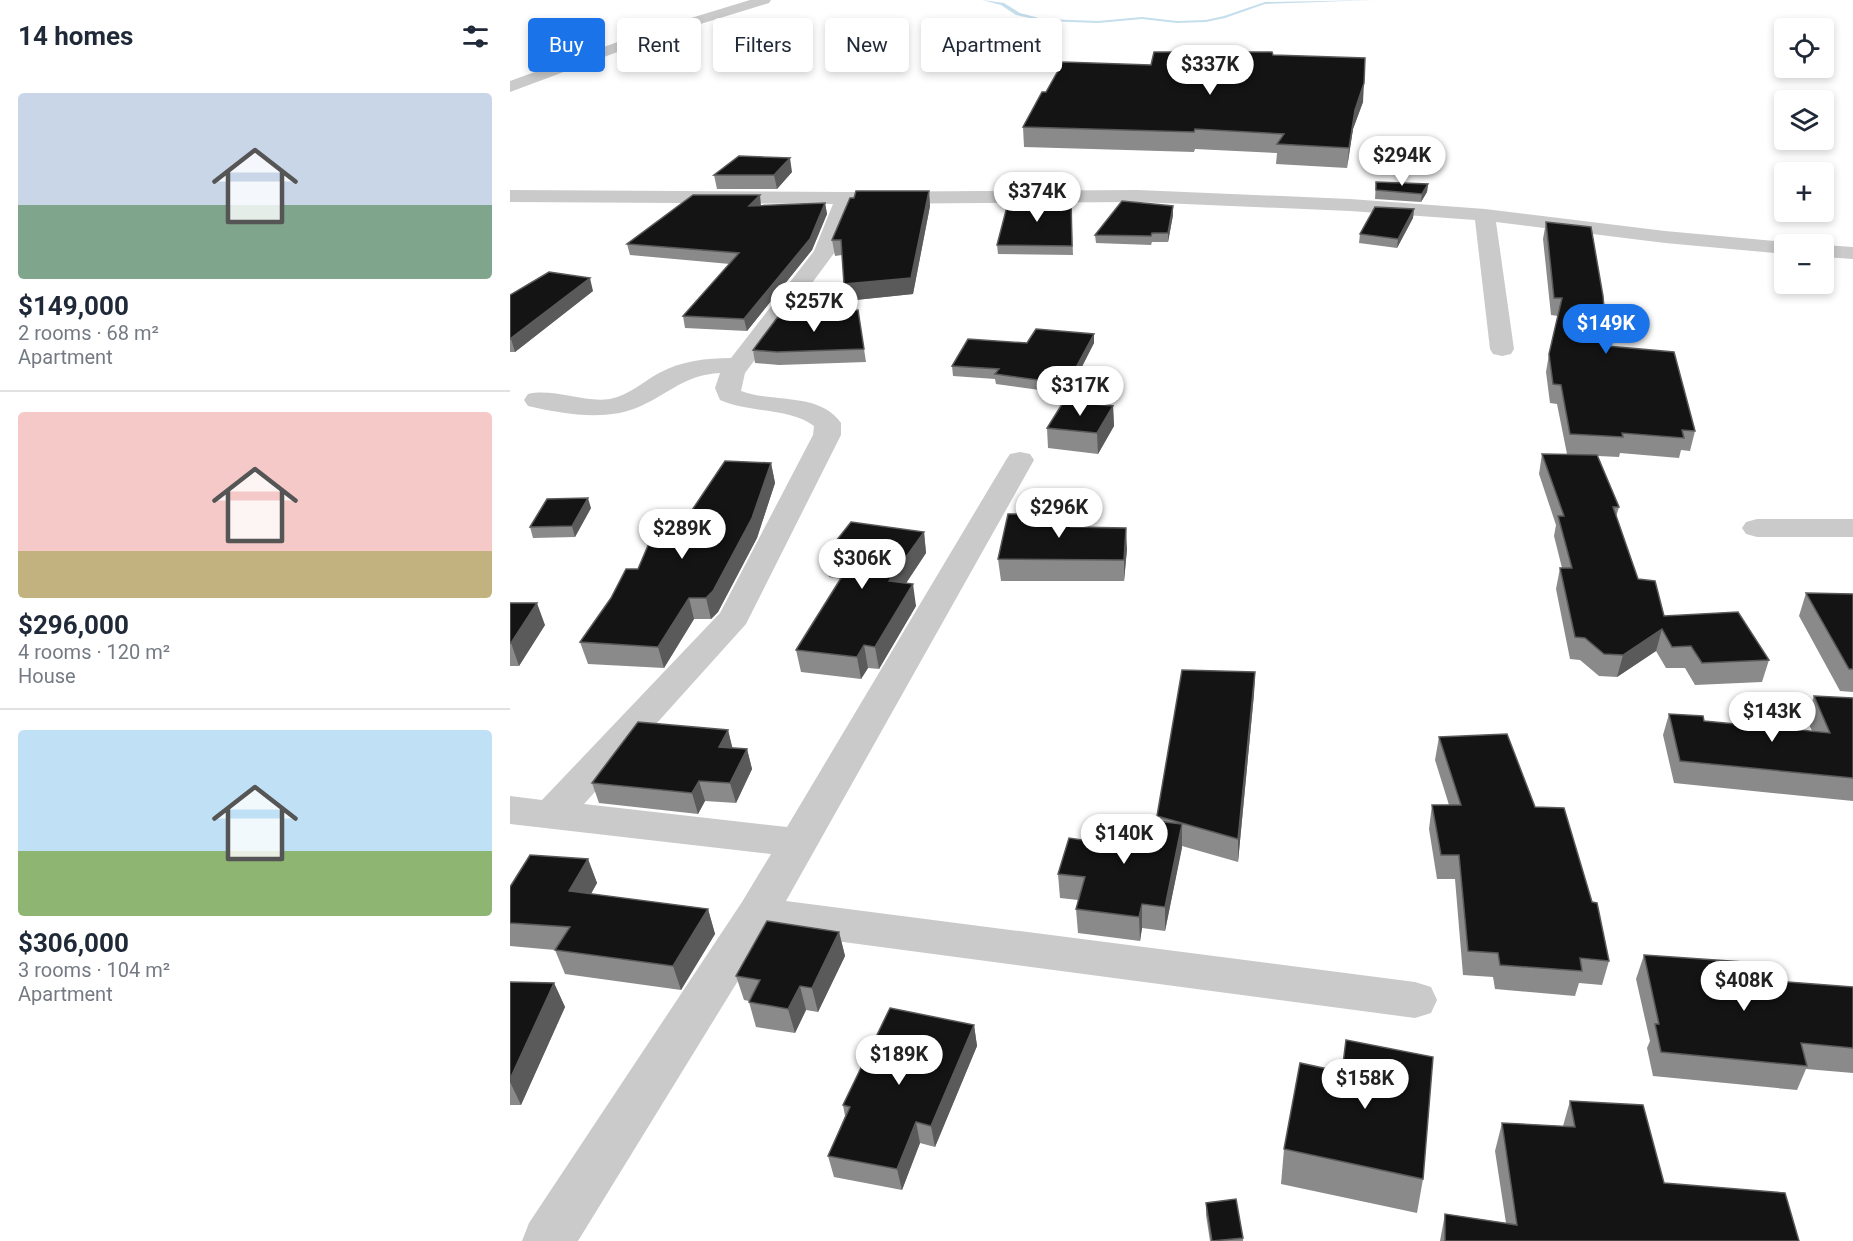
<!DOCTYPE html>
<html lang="en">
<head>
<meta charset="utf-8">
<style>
  body { margin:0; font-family:Roboto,sans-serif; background:#f2f2f3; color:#1f2937; height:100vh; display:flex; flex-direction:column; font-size:22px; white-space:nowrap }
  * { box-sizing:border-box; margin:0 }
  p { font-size:20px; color:#747a83 }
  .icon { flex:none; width:33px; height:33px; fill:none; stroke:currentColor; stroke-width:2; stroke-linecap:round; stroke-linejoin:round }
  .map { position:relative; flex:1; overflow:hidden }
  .details { display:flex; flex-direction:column; background:#fff; width:510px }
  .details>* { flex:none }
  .top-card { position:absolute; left:18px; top:18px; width:570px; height:54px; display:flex; gap:12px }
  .fabs { position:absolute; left:1264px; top:18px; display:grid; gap:12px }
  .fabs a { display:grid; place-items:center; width:60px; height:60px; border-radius:6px; background:#fff; box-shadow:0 3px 9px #0003; font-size:30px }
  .price { position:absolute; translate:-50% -51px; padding:0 14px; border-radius:21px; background:#fff; color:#222; font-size:20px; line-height:39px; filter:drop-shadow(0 2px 3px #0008) }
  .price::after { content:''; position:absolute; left:50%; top:36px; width:18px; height:14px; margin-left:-9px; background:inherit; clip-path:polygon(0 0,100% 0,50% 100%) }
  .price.selected { background:#1a73e8; color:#fff }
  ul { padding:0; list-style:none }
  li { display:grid; align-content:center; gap:12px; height:318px; padding:0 18px }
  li+li { border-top:2px solid #e0e1e3 }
  li span { display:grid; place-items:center; height:186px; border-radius:6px; color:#555 }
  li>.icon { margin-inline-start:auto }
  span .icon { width:108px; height:108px; fill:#fffc; stroke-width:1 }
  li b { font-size:26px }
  h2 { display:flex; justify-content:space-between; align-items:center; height:72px; padding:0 18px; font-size:26px }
  .tag { padding:0 21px; border-radius:6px; background:#fff; box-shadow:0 3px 9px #0003; font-size:21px; line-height:54px }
  .tag.selected { background:#1a73e8; color:#fff }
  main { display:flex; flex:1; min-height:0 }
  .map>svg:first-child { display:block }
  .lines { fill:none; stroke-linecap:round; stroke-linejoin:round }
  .stream { fill:#c5deeb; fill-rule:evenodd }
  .street { fill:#cacaca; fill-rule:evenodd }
  .wall { fill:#8a8a8a }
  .shaded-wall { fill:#5a5a5a }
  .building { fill:#141414; stroke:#5a5a5a; stroke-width:1.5 }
</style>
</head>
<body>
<main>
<section class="details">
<h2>14 homes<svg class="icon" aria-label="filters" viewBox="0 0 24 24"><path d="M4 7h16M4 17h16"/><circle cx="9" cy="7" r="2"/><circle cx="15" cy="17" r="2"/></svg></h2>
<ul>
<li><span style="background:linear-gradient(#c9d6e8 60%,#7fa58c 0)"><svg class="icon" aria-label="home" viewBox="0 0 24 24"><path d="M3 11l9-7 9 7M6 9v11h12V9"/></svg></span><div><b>$149,000</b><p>2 rooms · 68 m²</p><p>Apartment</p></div></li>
<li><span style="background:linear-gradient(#f6c9c9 75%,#c2b280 0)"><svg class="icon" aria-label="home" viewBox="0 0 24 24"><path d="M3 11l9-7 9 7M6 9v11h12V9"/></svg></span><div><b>$296,000</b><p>4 rooms · 120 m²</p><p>House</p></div></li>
<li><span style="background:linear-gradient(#bfe0f5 65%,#8fb573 0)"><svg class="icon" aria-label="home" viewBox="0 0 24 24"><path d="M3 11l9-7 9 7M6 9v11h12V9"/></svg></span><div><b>$306,000</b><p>3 rooms · 104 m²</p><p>Apartment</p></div></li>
</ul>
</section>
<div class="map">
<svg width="1343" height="1241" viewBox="0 0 1343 1241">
  <rect width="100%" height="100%" fill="#fff"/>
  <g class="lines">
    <!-- stream -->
    <path class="stream" d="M472,0L494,3L510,13L533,19L588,21L632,17L667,21L696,20L714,16L755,2L865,0L755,4L715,18L696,22L667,23L632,19L588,23L533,21L506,15L491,5Z"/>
    <!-- street -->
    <path class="street" d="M240,0H261L259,3L145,38L0,92V81L135,32Z
      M0,190L335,192L628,190L840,199L975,209L1155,231L1275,242L1283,244H1275V254L1155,243L986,222L1004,349L1001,354L992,356L983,354L980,349L965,220L840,211L628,202L343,204L325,252L235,373L231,391C262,403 310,392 331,423V435L236,624L74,804L277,827L496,460L500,454L510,452L520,454L524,460L276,901L905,982L921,987L927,1000L921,1013L905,1018L258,932L68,1241H12L19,1223L232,902L261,854L0,824V796L32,800L210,613L303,435L304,426C281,408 239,413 210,400L205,388L210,373C175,375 161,392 131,406C96,422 54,414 18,406L14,400L18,394C44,388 73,403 100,399C118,396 134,381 149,373C171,361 197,358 221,358L304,251L323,204L0,202Z
      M1314,245L1343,247V259L1314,257Z
      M1247,519H1343V537H1247L1236,534L1232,528L1236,522Z"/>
  </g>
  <!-- wall -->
  <path class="wall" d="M763,55L853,102L843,129L837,168L766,164L767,153L685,149L684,152L514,147L513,127L536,92L641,65Z
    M282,172L267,189H207L204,175Z
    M866,182L918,184L917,192L911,202L865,199Z
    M419,191L420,206L403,294L336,301L332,255L325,256L322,240Z
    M561,198L563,255L488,254L487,245Z
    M315,203L317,214L302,250L237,331L175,328L173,316L220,264L120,255L117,244L251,206Z
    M663,206V215L658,242H642L641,245L586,243L585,235Z
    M904,209L903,218L887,248L849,243L850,234Z
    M1036,222L1097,346L1185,431L1180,451L1171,450L1169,458L1110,453L1109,457L1088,456L1109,507L1106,517L1128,579L1154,616L1259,660L1252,682L1185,685L1175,668H1156L1146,651L1107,677L1089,676L1070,660L1060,659L1046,589L1050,568H1052L1044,536L1046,525L1029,474L1032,454H1069H1057L1047,404L1040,403L1036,372L1039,354L1048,316L1041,315L1033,239Z
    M83,291L5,352H0V295Z
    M348,310L356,362L269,365L245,363L243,350Z
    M517,343H584L558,394L486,384L485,379L443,376L442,366Z
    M603,406L604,426L588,454L538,448L537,428Z
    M261,463L265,483L247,538L208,612L201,619H184L154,668L78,664L70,642L128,569L174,522Z
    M81,508L65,537L23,538L20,527Z
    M414,532L416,553L396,583L406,606L369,669L358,668L351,679L291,672L286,650L331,579L319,577L315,555Z
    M617,549L614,581H491L488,559Z
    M1296,593L1343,594V692L1330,691L1289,616Z
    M0,603L35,625L9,666H0Z
    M745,672L744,694L728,862L672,846L655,931L632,928L630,941L568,933L566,909L568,900L550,898L548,874L586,842L648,821L647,816Z
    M1304,696L1343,698V801L1164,783L1153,735L1159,714L1194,721L1302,731L1296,718Z
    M218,730L222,748L237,749L242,769L226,803L195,801L188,814L89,803L82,783Z
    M929,737L1025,807L1099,961L1092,985L1069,983L1065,996L985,989L983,977L953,975L945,879H927L919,829L922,805H939L925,760Z
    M78,859L87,883L81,894L198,909L205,934L171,990L55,974L45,950L0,946V887Z
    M329,932L335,956L308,1012L296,1010L285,1033L246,1027L239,1002V1001L234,1000L226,976Z
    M1134,955L1240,979L1343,987V1073L1296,1069L1287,1090L1143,1076L1137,1048L1140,1041L1126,979Z
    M0,982L44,983L55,1007L11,1105H0Z
    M464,1025L467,1046L425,1147L410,1143L392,1190L324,1177L318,1156L335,1116L333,1105Z
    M1060,1101L1154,1183L1289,1241H930L935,1214L996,1223L985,1151L992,1123L1053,1126Z
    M774,1149L913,1179L907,1213L771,1184Z
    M696,1203L733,1238V1241H700L696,1215Z"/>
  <!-- shaded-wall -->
  <path class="shaded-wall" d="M854,83L853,102L843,129L837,168L839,148L845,110Z
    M280,158L282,172L267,189L264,175Z
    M918,184L917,192L911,202L912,194Z
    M419,191L420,206L403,294L336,301L334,284Z
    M250,195L251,206H239Z
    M315,203L317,214L302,250L237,331L234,319Z
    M663,206V215L658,242V233Z
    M904,209L903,218L887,248L888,239Z
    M80,278L83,291L5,352L1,339Z
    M584,334V343L558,394L557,384Z
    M603,406L604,426L588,454L587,433Z
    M261,463L265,483L247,538L208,612L201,619L196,598Z
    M78,498L81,508L65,537L62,526Z
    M616,528L617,549L614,581V560Z
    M414,532L416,553L383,603L379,581Z
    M403,584L406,606L369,669L365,647Z
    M179,598L184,619L154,668L148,647Z
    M27,603L35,625L9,666L1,643Z
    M1152,629L1146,651L1107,677L1113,655Z
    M354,645L358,668L351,679L347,657Z
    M745,672L744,694L728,862V839Z
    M218,730L223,750L209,747Z
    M237,749L242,769L226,803L220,783Z
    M189,781L195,801L188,814L182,793Z
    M672,824V848L655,931V907Z
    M78,859L87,883L69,915L59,891Z
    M632,904V928L630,941L629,917Z
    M198,909L205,934L171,990L163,966Z
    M329,932L335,956L308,1012L302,988Z
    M44,983L55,1007L11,1105L0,1082V1079Z
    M290,986L296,1010L285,1033L278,1009Z
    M464,1025L467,1046L425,1147L421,1126Z
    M406,1122L410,1143L392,1190L387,1169Z"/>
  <!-- building -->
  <path class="building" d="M644,52H762L763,55L855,58L854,83L845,110L839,148L767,144L774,134L685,129L684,132L513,127L532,92H536L553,62L641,65Z
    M229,156L280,158L264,175H204Z
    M866,182L918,184L912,194L866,190Z
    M346,191H419L401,278L334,284L331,240H322L340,198H344Z
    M183,195H250L239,206L315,203L300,239L234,319L173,316L229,253L117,244Z
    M561,198L562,246L487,245L499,199Z
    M612,201L663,206L658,233H642L641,236L585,235Z
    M865,207L904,209L888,239L850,234Z
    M1036,222L1081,227L1093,296L1097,346L1164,352L1185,431L1172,430L1174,438L1112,433L1113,437L1060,434L1051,385L1043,384L1039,354L1052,298H1044Z
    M39,272L80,278L0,339V295Z
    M348,310L354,349L267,352L243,350L267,318Z
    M526,329L584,334L557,384L485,374L489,369L442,366L458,339L517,343Z
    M554,401L603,406L587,433L537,428Z
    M1032,454L1087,455L1109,507H1103L1128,579L1145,581L1154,616L1228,612L1259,660L1192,663L1181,646L1162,647L1152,629L1113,655L1094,654L1075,638L1065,637L1050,568H1062L1048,516H1054Z
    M215,461L261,463L242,518L203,591L196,598H179L148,647L70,642L101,598L116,569H128L148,522H174Z
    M78,498L62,526L20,527L37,499Z
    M498,514H563L561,527L616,528L614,560L488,559Z
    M341,522L414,532L379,581L403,584L365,647L354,645L347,657L286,650L343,559L315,555Z
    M1296,593L1343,594V669H1339Z
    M0,603H27L1,643H0Z
    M672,670L745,672L728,839L647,816Z
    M1304,696L1343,698V778L1170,761L1159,714L1193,716L1194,721L1320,733Z
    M128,722L218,730L209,747L237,749L220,783L189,781L182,793L82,783Z
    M997,734L1025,807L1054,808L1082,902L1087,903L1099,961L1070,958L1072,971L990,965L988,953L958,951L949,855H931L922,805H951L929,737Z
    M593,815L672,824L655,907L632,904L629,917L566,909L575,877L548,874L559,838L586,842Z
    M20,855L78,859L59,891L198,909L163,966L45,950L60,927L0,923V887Z
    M257,921L329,932L302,988L290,986L278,1009L239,1002L250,980L226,976Z
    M1134,955L1234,962L1240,979L1343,987V1048L1291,1043L1297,1066L1151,1052L1145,1024H1149Z
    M0,982L44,983L0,1079Z
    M380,1008L464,1025L421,1126L406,1122L387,1169L318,1156L340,1107L333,1105Z
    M836,1040L923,1057L913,1179L774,1149L790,1063L832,1072Z
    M1060,1101L1133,1105L1154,1183L1275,1193L1289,1241H935V1214L1007,1225L992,1123L1065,1127Z
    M726,1199L733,1238L702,1241L696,1203Z"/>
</svg>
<div class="fabs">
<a><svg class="icon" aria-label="locate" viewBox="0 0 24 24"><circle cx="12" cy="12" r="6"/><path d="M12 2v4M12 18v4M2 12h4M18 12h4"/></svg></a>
<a><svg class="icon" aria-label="layers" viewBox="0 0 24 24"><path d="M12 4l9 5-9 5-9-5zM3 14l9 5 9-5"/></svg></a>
<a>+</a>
<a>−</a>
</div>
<b class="price" style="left:700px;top:96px">$337K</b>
<b class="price" style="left:892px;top:187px">$294K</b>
<b class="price" style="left:527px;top:223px">$374K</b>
<b class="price" style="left:304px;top:333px">$257K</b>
<b class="price selected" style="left:1096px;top:355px">$149K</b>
<b class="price" style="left:570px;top:417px">$317K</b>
<b class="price" style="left:549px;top:539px">$296K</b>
<b class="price" style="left:172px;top:560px">$289K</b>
<b class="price" style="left:352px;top:590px">$306K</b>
<b class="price" style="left:1262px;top:743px">$143K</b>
<b class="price" style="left:614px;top:865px">$140K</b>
<b class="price" style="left:1234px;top:1012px">$408K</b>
<b class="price" style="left:389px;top:1086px">$189K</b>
<b class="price" style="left:855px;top:1110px">$158K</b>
<div class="top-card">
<a class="tag selected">Buy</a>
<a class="tag">Rent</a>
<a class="tag">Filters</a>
<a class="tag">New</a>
<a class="tag">Apartment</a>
</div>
</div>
</main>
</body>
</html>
